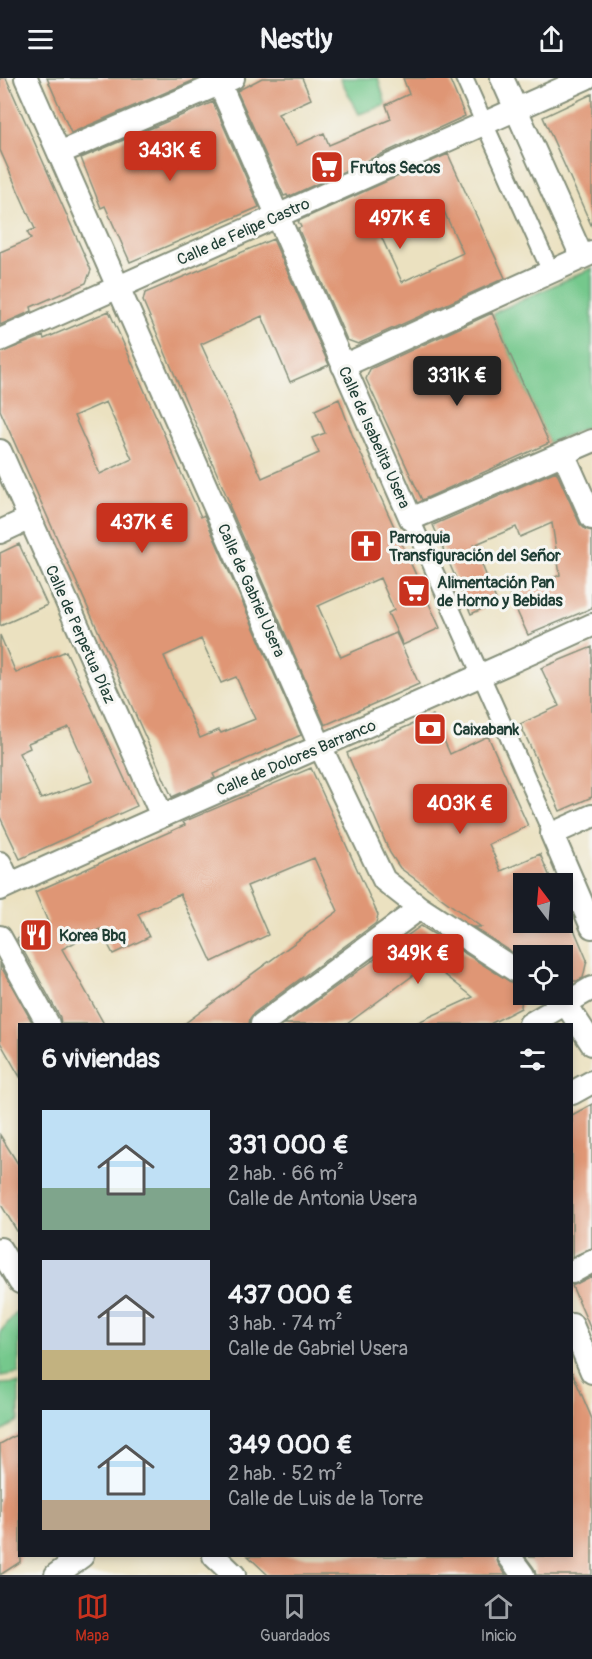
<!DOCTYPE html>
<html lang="es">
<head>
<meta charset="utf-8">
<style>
  body { margin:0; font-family:Pangolin,sans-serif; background:#242831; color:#f1f3f6; height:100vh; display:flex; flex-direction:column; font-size:22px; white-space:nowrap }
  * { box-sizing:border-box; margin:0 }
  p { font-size:20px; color:#9ea1a6 }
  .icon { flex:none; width:33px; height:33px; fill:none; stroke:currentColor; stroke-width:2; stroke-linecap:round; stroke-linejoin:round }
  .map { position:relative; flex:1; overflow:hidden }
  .sheet { position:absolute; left:18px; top:945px; width:555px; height:534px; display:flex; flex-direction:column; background:#171b24; border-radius:0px; box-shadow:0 3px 9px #0003 }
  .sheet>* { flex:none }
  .needle { width:39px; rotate:344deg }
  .tools { position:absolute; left:513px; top:795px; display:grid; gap:12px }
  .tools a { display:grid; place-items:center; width:60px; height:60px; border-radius:0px; background:#171b24; box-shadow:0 3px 9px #0003; font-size:30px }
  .price { position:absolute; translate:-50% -51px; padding:0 14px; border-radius:6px; background:#c8321e; color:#fff; font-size:20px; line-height:39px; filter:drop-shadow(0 2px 3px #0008) }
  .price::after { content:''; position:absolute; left:50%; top:36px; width:18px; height:14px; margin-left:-9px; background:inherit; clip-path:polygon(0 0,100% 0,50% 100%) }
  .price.selected { background:#222; color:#fff }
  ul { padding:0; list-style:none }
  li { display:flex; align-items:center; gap:18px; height:150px; padding:0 24px }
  li span { display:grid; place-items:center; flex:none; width:168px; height:120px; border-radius:0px; color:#555 }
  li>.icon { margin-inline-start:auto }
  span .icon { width:72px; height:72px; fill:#fffc; stroke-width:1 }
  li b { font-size:26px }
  h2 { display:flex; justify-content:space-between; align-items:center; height:72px; padding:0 24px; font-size:26px }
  header { display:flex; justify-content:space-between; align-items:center; height:78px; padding:0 24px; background:#171b24; font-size:27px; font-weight:700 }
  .dock { display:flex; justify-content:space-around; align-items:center; height:84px; border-top:2px solid #363941; background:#171b24; font-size:16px; color:#9ea1a6 }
  .dock a { display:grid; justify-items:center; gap:3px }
  .dock .selected { color:#c8321e }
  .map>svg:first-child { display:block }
  .green { fill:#74c88c; stroke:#4a8260; stroke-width:1.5 }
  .building { fill:#df9675; fill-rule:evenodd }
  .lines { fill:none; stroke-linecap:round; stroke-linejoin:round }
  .pedestrian-casing { stroke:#858f7a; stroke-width:20 }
  .minor-casing { stroke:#858f7a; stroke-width:26 }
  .pedestrian { stroke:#fff; stroke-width:16 }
  .minor { stroke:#fff; stroke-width:22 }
  .labels { text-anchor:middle; stroke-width:6; stroke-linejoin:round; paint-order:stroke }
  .poi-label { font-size:16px; font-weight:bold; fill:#1f3d34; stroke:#f6f6f2; text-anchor:start }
  .street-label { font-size:16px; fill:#1f3d34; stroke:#f6f6f2 }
</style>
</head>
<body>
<header><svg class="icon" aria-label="menu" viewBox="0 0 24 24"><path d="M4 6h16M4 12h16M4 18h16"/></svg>Nestly<svg class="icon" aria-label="share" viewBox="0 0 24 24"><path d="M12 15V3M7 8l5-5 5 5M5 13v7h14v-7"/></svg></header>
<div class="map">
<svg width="592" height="1497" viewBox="0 0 592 1497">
  <rect width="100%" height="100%" fill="#f6f6f2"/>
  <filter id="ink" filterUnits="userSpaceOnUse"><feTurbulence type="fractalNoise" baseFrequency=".0167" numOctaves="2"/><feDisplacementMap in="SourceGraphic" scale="12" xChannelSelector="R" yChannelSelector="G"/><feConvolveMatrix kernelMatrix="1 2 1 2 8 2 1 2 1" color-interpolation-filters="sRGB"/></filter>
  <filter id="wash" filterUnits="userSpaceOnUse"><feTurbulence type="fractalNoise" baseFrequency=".008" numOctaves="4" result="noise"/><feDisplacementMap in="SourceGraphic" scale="24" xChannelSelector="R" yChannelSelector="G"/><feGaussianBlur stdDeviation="1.35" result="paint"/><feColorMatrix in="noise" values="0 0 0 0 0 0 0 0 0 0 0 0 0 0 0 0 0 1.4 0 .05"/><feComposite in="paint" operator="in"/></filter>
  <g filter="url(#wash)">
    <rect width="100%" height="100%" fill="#ebe1c0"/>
    <!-- green -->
    <path class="green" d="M340,0H378L386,27L359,36Z
      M592,190V347L549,365L493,237L498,233Z
      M17,1234L20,1238L19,1295L0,1298V1254Z
      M19,1305V1343L0,1355V1306Z"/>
    <g id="blocks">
      <!-- building -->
      <path class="building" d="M0,0H6L91,192L86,205L31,229L32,233L0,247V174L31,161L27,154L35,151L0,72Z
        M47,0H197V1L71,55Z
        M262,0H302L311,21L278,36L297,67L324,55L329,67L391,41L386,27L409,16L403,0H449L465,38L288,119L287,117L284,118L237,13Z
        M592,16V149L543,39Z
        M213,24L259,129L130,184L105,128L101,130L81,80Z
        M448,76L505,200L358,266L347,262L298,150L301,149L298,143ZM442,129L463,175L402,204L381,158Z
        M273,161L329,287L290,304L262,238L201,266L262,400L319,375L312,360L325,355L315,332L339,321L352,356L440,550L403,567L388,535L394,532L380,500L318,528L341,579L396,555L419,606L325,647L229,427L230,426L143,223L145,215Z
        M109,233L201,439L204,437L301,657L213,696L215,700L172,719L0,332V275L43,258L44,261ZM106,324L132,381L100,396L74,338ZM201,561L221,605L236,599L255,641L221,655L219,652L200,660L164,578Z
        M492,235L549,365L422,422L366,301L370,291Z
        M556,393L580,446L585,451L592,453V530L528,557L510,518L560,497L552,445L520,459L516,449L474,467L497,524L471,536L433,447Z
        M19,466L47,527L0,548V475Z
        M0,557L16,595L66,573L137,728L20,781L0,739ZM69,649L93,703L41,721L19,675L30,670L28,665Z
        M592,569V719L560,733L520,646L559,628L541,590Z
        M433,637L450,676L488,658L528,748L489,766L501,793L540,776L553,806H524V844H571L587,882L583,900L577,903H562V878H524V882L473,849H481L400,790L390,775L347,675Z
        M311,690L378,837L376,845L254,935L250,940L249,946H184L338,833L314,780L247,808L268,857L212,884L180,816L138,836L149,859L113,876L100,851L62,871L104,946H61L60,939L17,861L48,844L35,814L185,747L183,744Z
        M421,848L522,911L521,930L490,946H414L473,919L430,885L347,946H284Z
        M0,887L33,946H20V999L0,964Z
        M592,1026V1170L572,1179V1037Z
        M0,1057L20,1089V1158L0,1125Z
        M592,1198V1254L572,1208Z
        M572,1294L592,1341V1497H536L534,1490L525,1478H572Z
        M20,1355V1484L0,1497V1366Z
        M248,1478H496L498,1485L506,1497H268Z"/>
    </g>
  </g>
  <g filter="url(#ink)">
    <use href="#blocks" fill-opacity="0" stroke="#858f7a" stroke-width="1.5"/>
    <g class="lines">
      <!-- pedestrian casing -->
      <g class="pedestrian-casing">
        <path id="pedestrian" d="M464,0L551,194
          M411,441L552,756"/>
      </g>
      <!-- minor casing -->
      <g class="minor-casing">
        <path id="minor" d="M26,0L320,668L384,802L420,830L524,898
          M217,0L411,441L592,363
          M502,0L582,179
          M59,75L233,0
          M0,262L586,0
          M343,288L592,175
          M0,373L162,738
          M563,375L592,440
          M0,454L30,440
          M592,738L552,756L592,849
          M0,785L10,806
          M0,811C196,721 396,637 592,547
          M0,859L48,946
          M553,917L566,926L592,966
          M262,946L420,830
          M530,946L592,910
          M572,1015L592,1004
          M0,1171L20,1204
          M572,1194L592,1183
          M572,1247L592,1294
          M214,1478L234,1497
          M509,1478L523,1497
          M56,1497L82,1478"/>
      </g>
      <!-- pedestrian -->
      <use href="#pedestrian" class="pedestrian"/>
      <!-- minor -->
      <use href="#minor" class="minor"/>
    </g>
  </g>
  <!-- icons -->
  <defs>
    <g id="supermarket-square" transform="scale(1.725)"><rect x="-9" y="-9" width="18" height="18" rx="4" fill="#c8321e" stroke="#f6f6f2"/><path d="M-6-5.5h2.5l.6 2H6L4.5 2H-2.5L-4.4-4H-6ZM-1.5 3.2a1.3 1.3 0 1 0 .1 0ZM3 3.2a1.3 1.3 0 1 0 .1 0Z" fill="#fff"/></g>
    <g id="church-square" transform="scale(1.725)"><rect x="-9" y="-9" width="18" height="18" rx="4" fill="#c8321e" stroke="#f6f6f2"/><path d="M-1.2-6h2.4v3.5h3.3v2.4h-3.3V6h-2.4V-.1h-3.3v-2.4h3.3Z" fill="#fff"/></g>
    <g id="bank-square" transform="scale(1.725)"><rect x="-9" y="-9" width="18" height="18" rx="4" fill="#c8321e" stroke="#f6f6f2"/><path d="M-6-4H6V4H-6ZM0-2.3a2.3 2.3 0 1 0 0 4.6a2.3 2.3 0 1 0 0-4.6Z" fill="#fff"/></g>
    <g id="restaurant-square" transform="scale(1.725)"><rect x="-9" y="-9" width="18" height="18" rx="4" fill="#c8321e" stroke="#f6f6f2"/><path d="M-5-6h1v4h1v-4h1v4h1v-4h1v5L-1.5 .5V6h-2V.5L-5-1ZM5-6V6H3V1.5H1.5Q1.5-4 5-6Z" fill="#fff"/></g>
  </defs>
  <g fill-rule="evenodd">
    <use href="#supermarket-square" x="327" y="89"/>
    <use href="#church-square" x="366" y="468"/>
    <use href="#supermarket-square" x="414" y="513"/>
    <use href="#bank-square" x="430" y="651"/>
    <use href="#restaurant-square" x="36" y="857"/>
  </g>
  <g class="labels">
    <!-- poi labels -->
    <g class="poi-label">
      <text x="350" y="95">Frutos Secos</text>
      <text x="389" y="465">Parroquia<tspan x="389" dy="18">Transfiguración del Señor</tspan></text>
      <text x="437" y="510">Alimentación Pan<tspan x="437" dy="18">de Horno y Bebidas</tspan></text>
      <text x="453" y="657">Caixabank</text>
      <text x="59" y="863">Korea Bbq</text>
    </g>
    <!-- street labels -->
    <g class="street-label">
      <text transform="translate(243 153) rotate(-24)" y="6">Calle de Felipe Castro</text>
      <text transform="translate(375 359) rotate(66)" y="6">Calle de Isabelita Usera</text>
      <text transform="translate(252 512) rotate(66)" y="6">Calle de Gabriel Usera</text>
      <text transform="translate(81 556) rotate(66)" y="6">Calle de Perpetua Díaz</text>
      <text transform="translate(296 679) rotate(-23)" y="6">Calle de Dolores Barranco</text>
    </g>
  </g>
</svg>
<div class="tools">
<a><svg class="needle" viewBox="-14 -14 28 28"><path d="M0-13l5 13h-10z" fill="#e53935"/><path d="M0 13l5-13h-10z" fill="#9ea1a6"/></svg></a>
<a><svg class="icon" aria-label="locate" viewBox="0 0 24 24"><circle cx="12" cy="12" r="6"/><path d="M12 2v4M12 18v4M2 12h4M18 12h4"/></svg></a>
</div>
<b class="price" style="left:170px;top:104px">343K €</b>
<b class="price" style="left:400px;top:172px">497K €</b>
<b class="price selected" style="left:457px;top:329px">331K €</b>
<b class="price" style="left:142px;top:476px">437K €</b>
<b class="price" style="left:460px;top:757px">403K €</b>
<b class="price" style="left:418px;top:907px">349K €</b>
<section class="sheet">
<h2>6 viviendas<svg class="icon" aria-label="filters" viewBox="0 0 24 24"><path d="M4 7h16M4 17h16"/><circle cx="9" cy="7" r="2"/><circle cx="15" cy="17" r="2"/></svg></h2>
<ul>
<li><span style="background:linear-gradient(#bfe0f5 65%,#7fa58c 0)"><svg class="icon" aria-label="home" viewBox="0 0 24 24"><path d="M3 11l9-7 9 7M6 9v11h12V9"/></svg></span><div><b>331 000 €</b><p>2 hab. · 66 m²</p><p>Calle de Antonia Usera</p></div></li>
<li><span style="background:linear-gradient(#c9d6e8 75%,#c2b280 0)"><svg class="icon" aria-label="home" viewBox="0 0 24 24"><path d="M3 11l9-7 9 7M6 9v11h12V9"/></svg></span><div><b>437 000 €</b><p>3 hab. · 74 m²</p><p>Calle de Gabriel Usera</p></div></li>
<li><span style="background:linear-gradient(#bfe0f5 75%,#b9a48a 0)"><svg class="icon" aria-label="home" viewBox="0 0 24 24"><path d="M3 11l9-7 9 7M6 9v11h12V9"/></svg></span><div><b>349 000 €</b><p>2 hab. · 52 m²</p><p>Calle de Luis de la Torre</p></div></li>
</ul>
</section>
</div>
<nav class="dock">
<a class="selected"><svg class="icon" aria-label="map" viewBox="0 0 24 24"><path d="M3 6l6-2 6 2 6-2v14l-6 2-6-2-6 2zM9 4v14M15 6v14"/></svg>Mapa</a>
<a><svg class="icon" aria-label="saved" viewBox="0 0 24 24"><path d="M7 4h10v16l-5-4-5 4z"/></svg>Guardados</a>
<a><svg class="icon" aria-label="home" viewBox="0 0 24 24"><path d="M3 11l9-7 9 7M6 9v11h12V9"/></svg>Inicio</a>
</nav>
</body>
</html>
